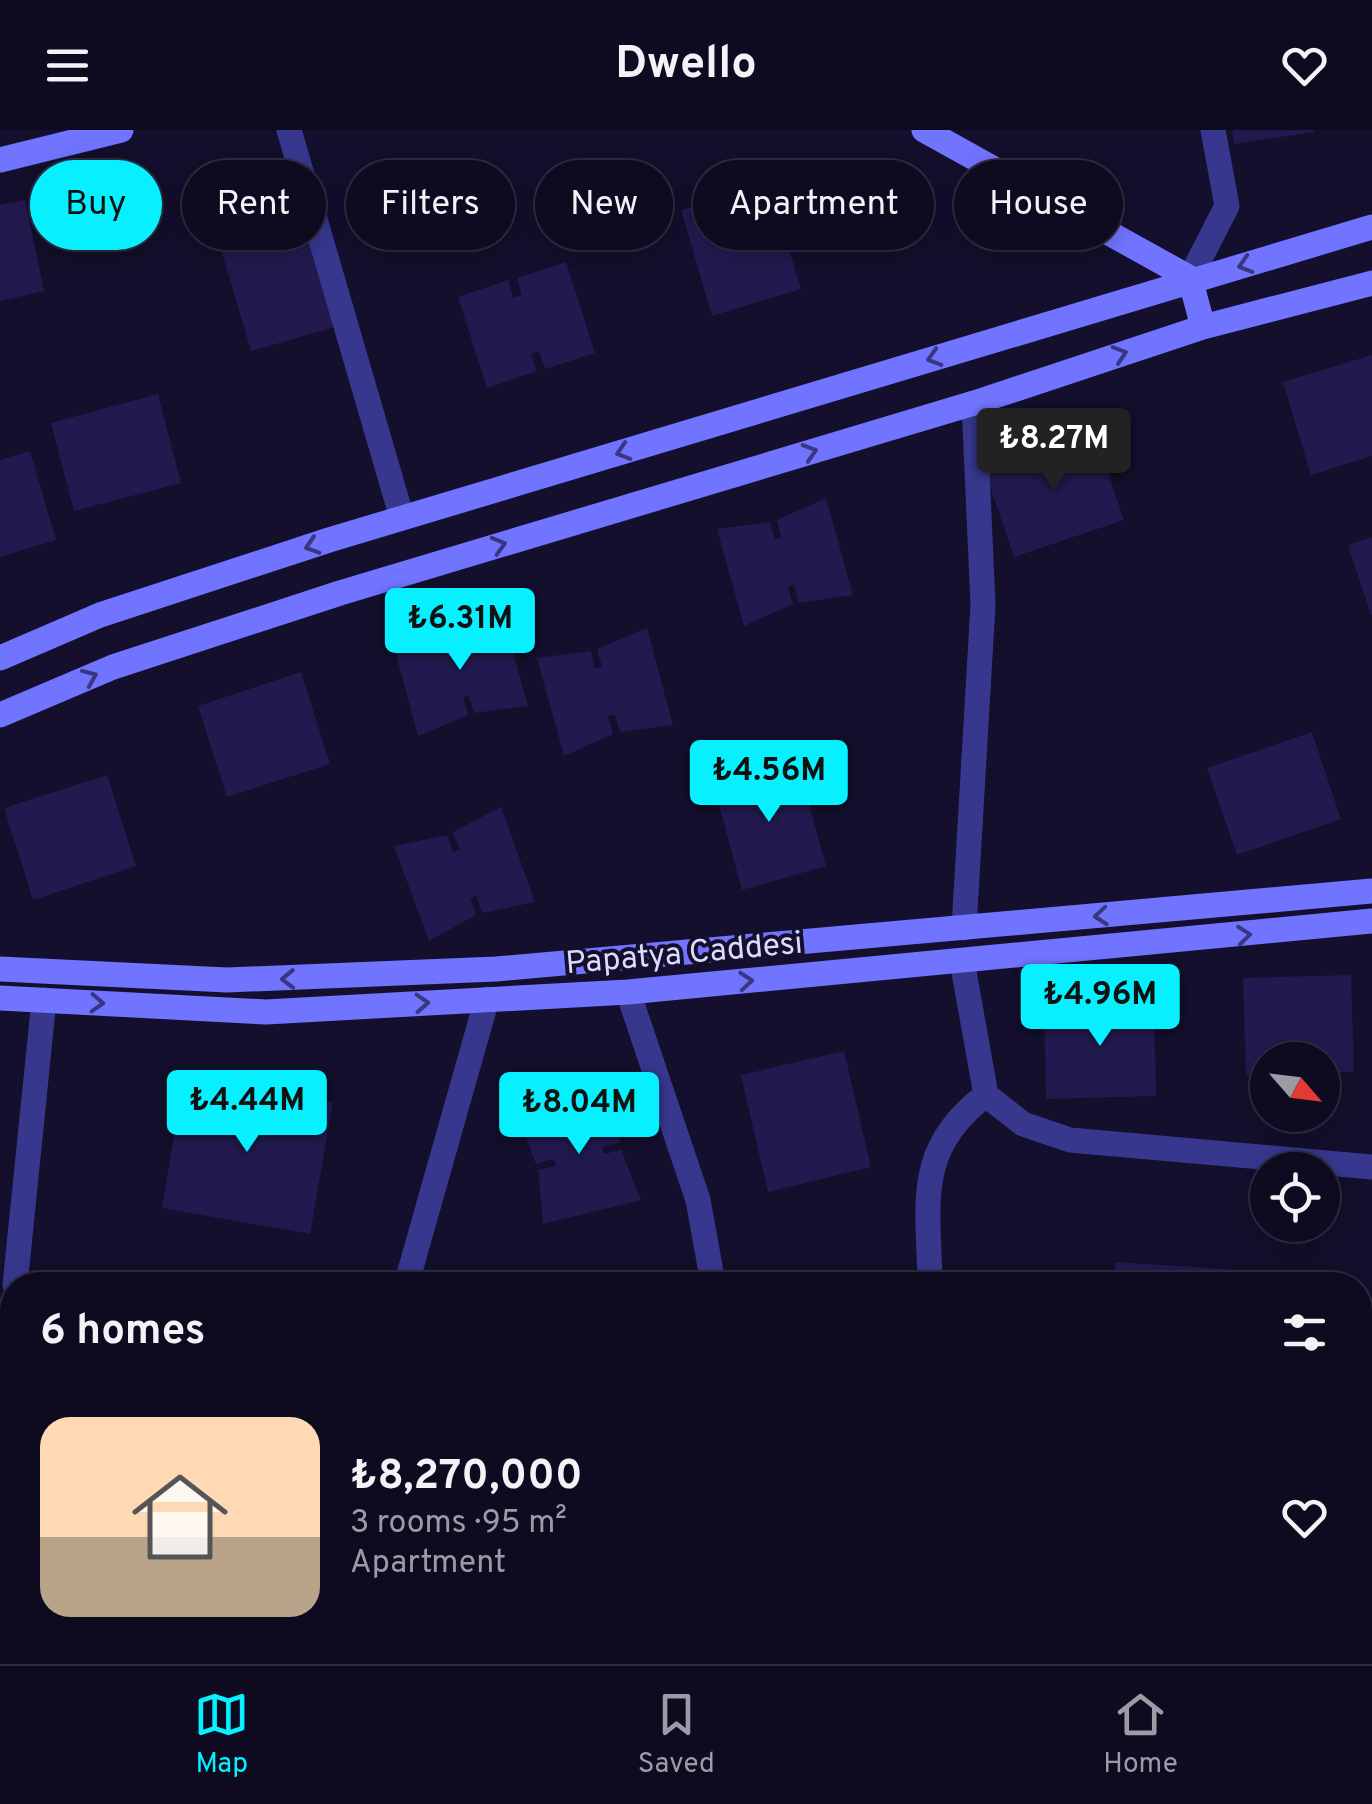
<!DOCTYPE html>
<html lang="en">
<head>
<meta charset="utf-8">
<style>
  body { margin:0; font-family:Overpass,sans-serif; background:#1c192e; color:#f1f3f6; height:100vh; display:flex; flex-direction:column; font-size:38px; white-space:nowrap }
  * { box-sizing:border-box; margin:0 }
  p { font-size:32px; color:#9b9ba5 }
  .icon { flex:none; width:55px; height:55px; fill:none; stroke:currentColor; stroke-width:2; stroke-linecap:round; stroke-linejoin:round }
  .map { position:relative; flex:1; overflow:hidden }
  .side { position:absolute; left:0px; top:1142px; width:1372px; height:392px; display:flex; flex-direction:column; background:#0e0b21; border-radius:40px 40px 0 0; box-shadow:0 5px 25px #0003,0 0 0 2px #2e2b3f }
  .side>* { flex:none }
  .banner { position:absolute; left:30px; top:30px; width:1312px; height:90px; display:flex; gap:20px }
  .needle { width:65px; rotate:118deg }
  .fabs { position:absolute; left:1250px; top:912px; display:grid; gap:20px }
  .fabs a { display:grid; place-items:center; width:90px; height:90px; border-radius:50%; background:#0e0b21; box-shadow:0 5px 25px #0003,0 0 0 2px #2e2b3f; font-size:50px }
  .price { position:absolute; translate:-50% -85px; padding:0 22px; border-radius:10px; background:#06f0ff; color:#111; font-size:32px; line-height:65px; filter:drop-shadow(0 2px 5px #0008) }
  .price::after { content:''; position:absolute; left:50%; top:60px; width:30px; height:22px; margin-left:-15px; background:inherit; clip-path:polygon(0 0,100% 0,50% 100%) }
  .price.current { background:#222; color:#fff }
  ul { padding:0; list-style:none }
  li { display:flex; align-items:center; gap:30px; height:250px; padding:0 40px }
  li+li { border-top:2px solid #2e2b3f }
  li span { display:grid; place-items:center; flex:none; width:280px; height:200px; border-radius:30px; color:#555 }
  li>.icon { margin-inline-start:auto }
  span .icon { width:120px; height:120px; fill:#fffc; stroke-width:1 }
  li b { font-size:42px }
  h2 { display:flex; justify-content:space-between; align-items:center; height:120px; padding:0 40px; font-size:42px }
  .pill { padding:0 35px; border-radius:45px; background:#0e0b21; box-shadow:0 5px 25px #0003,0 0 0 2px #2e2b3f; font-size:35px; line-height:90px }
  .pill.current { background:#06f0ff; color:#111 }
  header { display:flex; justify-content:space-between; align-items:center; height:130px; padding:0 40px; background:#0e0b21; font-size:45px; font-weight:700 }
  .dock { display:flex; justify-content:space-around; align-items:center; height:140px; border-top:2px solid #2e2b3f; background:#0e0b21; font-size:28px; color:#9b9ba5 }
  .dock a { display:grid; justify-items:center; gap:5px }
  .dock .current { color:#06f0ff }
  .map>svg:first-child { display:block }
  .building { fill:#221a4e }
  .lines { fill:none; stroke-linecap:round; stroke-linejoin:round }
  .street { stroke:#37378e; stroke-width:25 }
  .secondary { stroke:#7174ff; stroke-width:25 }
  .oneway { stroke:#393780 }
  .labels { text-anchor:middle; stroke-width:8; stroke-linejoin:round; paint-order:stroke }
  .street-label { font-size:32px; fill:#dddaff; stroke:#130f2c }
</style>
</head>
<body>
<header><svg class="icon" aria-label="menu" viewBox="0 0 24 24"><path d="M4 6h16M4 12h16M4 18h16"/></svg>Dwello<svg class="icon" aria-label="heart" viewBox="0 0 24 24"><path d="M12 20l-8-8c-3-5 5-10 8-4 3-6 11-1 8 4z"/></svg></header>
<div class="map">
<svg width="1372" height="1534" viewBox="0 0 1372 1534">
  <rect width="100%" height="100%" fill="#130f2c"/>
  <!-- building -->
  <path class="building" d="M1232,0H1314V2L1234,14Z
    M769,53L801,159L712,186L681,80Z
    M25,70L44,161L0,171V75Z
    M309,90L339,196L251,221L220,116Z
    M566,132L595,223L545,239L539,221L531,224L537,241L487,258L458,167L508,150L513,168L522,165L517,148Z
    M1372,225V326L1311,345L1283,252Z
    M158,264L181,353L74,381L51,293Z
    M1093,298L1124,390L1014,427L983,336Z
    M30,321L56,410L0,427V330Z
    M826,368L853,465L799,473L794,455L788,456L793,474L744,496L717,399L770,392L775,409L781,408L777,390Z
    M1372,407V484H1371L1348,415Z
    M501,479L528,576L474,583L469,566L463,567L468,585L418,606L392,509L445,502L450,520L457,518L451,500Z
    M647,498L673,595L620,602L615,585L608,586L613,604L564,626L537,528L591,521L595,539L602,537L597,519Z
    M301,542L330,634L227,667L198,576Z
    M1312,602L1341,689L1237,725L1207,638Z
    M797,630L826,736L742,760L713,653Z
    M107,645L136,736L33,770L4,678Z
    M501,677L535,772L483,783L476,766L470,768L476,785L429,811L394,716L447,705L453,722L460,720L453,702Z
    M1351,845L1354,942L1322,943V930H1268V945H1246L1243,848Z
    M1154,870L1156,966L1046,969L1044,873Z
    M844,921L871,1037L768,1062L741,945Z
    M184,947L333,972L310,1104L162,1078Z
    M614,959L620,1013L602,1017L604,1024L621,1020L641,1070L543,1094L538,1040L556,1036L554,1029L536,1034L517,984Z
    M1115,1132L1332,1146V1155H1114Z
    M424,1522H515L519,1534H427Z
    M875,1524L876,1534H827V1532Z"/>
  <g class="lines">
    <!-- street -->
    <path class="street" d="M289,0L402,388
      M1190,148L1227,76L1213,0
      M964,798L983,475L974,273
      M962,831L986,965L1023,994L1070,1010L1372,1037
      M628,862L698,1070L713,1153
      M15,1155L44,870
      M406,1155L487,869
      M930,1155C929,1076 913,1019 986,965
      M1360,1261H1372
      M0,1272L12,1178
      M932,1522V1534
      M289,1534L293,1522"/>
    <!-- secondary -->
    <path class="secondary" d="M924,0L1190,148L1203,197
      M0,30L121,0
      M0,528L100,485L329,410L1372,97
      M0,585L113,537L340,463L974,273L1203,197L1372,153
      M0,839L227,850L496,839L1372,761
      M0,868L266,882L628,862L1372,791"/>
  </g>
  <!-- one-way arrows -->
  <defs><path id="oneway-chevron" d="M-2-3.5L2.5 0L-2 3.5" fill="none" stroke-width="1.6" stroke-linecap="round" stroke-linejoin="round" transform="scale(2.5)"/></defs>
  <g class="oneway">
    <use href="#oneway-chevron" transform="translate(1245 135) rotate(163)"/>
    <use href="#oneway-chevron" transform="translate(1120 224) rotate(-18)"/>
    <use href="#oneway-chevron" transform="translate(934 228) rotate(163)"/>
    <use href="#oneway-chevron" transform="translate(623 322) rotate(163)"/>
    <use href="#oneway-chevron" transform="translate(810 322) rotate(-17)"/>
    <use href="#oneway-chevron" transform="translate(499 415) rotate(-16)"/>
    <use href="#oneway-chevron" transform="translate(312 416) rotate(162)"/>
    <use href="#oneway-chevron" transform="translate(90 547) rotate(-23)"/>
    <use href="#oneway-chevron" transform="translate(1101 786) rotate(175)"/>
    <use href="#oneway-chevron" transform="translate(1244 805) rotate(-6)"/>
    <use href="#oneway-chevron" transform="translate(288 849) rotate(179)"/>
    <use href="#oneway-chevron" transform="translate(746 851) rotate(-5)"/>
    <use href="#oneway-chevron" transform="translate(97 873) rotate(3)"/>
    <use href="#oneway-chevron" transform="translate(422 873) rotate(-3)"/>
  </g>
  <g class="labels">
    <!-- street labels -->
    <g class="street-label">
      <text transform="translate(684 822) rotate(-5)" y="11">Papatya Caddesi</text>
    </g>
  </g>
</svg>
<div class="fabs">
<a><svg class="needle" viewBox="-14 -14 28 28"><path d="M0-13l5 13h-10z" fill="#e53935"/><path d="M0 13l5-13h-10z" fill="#9b9ba5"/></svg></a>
<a><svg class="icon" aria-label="locate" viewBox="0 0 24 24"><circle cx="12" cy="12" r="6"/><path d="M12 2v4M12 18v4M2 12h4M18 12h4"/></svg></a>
</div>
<b class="price current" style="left:1054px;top:363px">₺8.27M</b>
<b class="price" style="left:460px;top:543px">₺6.31M</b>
<b class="price" style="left:769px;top:695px">₺4.56M</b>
<b class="price" style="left:1100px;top:919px">₺4.96M</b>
<b class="price" style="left:247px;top:1025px">₺4.44M</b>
<b class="price" style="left:579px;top:1027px">₺8.04M</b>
<div class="banner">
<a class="pill current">Buy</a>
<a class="pill">Rent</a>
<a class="pill">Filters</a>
<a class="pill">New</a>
<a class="pill">Apartment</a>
<a class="pill">House</a>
</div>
<section class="side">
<h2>6 homes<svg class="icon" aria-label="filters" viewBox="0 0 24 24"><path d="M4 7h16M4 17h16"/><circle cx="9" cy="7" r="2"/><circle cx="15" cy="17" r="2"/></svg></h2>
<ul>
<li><span style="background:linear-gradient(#ffd9b3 60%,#b9a48a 0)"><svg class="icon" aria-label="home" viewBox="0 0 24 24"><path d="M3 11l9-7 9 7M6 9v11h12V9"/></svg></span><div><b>₺8,270,000</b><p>3 rooms · 95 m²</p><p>Apartment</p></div><svg class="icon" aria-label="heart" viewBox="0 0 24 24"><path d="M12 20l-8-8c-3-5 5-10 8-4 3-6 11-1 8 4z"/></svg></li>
</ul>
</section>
</div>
<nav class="dock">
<a class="current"><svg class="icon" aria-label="map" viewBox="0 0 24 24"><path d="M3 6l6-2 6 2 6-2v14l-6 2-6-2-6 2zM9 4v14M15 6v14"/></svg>Map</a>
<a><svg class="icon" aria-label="saved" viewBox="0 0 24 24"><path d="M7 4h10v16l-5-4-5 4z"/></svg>Saved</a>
<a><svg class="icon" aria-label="home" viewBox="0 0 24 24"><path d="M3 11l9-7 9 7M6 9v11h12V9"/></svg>Home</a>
</nav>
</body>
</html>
